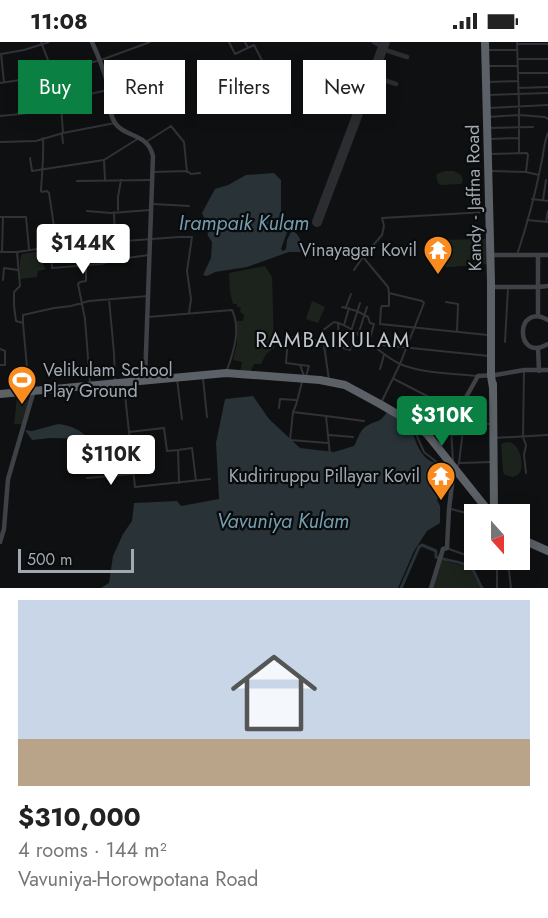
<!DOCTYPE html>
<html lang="en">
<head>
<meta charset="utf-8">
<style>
  body { margin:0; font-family:Jost,sans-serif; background:#f6f6f6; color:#222; height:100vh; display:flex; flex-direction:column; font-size:22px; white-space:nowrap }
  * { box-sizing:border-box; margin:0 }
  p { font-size:20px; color:#767676 }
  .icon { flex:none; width:33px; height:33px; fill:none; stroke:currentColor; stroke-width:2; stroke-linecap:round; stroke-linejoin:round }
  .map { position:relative; height:546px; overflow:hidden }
  .drawer { display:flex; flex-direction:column; background:#fff; flex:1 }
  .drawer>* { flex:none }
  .top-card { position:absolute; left:18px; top:18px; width:513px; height:54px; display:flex; gap:12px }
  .needle { width:39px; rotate:159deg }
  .buttons { position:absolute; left:464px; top:462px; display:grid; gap:12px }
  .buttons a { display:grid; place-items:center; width:66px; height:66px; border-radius:0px; background:#fff; box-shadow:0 3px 15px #0003; font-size:30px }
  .scale { position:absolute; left:18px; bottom:15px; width:116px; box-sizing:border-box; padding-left:6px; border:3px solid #a0a9b2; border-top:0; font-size:16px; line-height:21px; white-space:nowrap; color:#a0a9b2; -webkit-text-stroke:4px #0a0b0c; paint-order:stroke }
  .price { position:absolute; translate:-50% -51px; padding:0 14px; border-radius:6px; background:#fff; color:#222; font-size:20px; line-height:39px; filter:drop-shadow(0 2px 3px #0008) }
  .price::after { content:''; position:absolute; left:50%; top:36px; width:18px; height:14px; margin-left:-9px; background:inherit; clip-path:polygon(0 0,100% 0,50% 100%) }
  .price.current { background:#0b8043; color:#fff }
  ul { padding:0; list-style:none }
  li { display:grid; align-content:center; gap:12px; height:318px; padding:0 18px }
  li+li { border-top:2px solid #e0e0e0 }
  li span { display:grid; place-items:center; height:186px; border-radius:0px; color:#555 }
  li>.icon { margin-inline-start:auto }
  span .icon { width:108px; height:108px; fill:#fffc; stroke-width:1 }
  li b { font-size:26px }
  .pill { padding:0 21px; border-radius:0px; background:#fff; box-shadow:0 3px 15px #0003; font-size:21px; line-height:54px }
  .pill.current { background:#0b8043; color:#fff }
  .status { display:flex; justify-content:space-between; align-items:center; height:42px; padding:0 30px; background:#fff; direction:ltr }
  .status svg { height:16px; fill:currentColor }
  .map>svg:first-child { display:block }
  .green { fill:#1c231c }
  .water { fill:#283237 }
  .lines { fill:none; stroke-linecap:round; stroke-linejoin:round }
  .canal { stroke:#283237; stroke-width:3 }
  .taxiway { stroke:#2b2d30; stroke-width:4.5 }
  .runway { stroke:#2b2d30; stroke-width:10 }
  .street { stroke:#303236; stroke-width:2 }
  .secondary { stroke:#3e4146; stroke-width:4.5 }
  .highway { stroke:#5c6167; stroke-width:8 }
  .labels { text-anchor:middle; stroke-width:4.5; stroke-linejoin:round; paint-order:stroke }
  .street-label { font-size:18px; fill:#a0a9b2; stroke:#0a0b0c }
  .poi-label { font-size:18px; fill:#a0a9b2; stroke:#0a0b0c; text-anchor:end }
  .water-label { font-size:20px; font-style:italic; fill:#749eb0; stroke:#0a0b0c }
  .quarter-label { font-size:21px; letter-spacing:1.5px; fill:#c1c7ce; stroke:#0a0b0c }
</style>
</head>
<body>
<div class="status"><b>11:08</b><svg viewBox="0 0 49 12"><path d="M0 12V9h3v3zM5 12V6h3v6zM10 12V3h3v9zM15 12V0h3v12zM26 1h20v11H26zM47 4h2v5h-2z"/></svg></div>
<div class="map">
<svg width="548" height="546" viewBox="0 0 548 546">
  <rect width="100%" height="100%" fill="#0f1011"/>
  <!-- green -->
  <path class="green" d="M445,129H454L461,133L463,139L461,142L441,143L438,141L436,133L439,131Z
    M486,197L488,222L451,225H433L435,198Z
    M40,209L41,219L46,227L38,229L37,235L20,237V218L22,212Z
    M265,224L272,235L274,306L266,312L261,322H254L250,331H240L242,320L233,318L237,302V279H243L244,273L240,270L241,266L237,265V262H233L230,250L229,231Z
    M312,259L325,265L318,281L306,277Z
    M23,355L29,358L22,382H14L17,356Z
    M510,400C520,404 523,418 521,428C519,433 517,433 513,435L505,433L503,430L501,403L503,401Z
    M441,518L468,525L474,532L475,537L480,546H432Z"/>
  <!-- water -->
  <path class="water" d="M274,131L281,138V173L287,190L281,207L283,209L286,207L287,198L292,188C300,193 302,201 303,210H289L247,225L215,230L207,234L203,233L211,216L212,200L208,194L206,181L202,171L215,147L228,143L246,133Z
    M253,354L269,377L300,406L334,410L354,404C357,399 359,391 363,387C372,378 379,383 387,370L414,389L413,392C422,417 427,421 454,425L437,458L440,464V481L427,489L414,509L398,546H101L109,541L113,514L123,492L132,479L134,461L177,459L181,464L219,457L216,401L225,357Z
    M58,382C68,383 83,388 88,397L51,396L32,398L25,388L32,389Z"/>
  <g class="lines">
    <!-- canal -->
    <path class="canal" d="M419,505L422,503L436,509V515C447,519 465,519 473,528C476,533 478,540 482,546
      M401,546L419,505"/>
    <!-- taxiway -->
    <path class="taxiway" d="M374,0L383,5
      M382,7L407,15
      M372,34L396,42"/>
    <!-- runway -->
    <path class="runway" d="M317,180L385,0"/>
    <!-- street -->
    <path class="street" d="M41,0L60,49L63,91
      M229,0L235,12L254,3L268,30L276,41
      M245,0L248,6
      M517,0L519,64V110
      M518,2H548
      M487,8H517
      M518,17H548
      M487,24H518
      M518,31H548
      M4,40L1,12L24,8L49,0
      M488,40L518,39
      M0,41L27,37L101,18L150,0
      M518,46L548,45
      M488,53L548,51
      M62,58L108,48L124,46L141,42
      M488,66L548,63
      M0,74L21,72L61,65
      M488,75L519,73L545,75L548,77
      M488,86L533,85
      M62,92L63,101
      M43,96C44,114 42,131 41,149L42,150L47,149L49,151L57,204
      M489,97L519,96
      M0,100L36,99L63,91L115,81
      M146,100L171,84L184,100L187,130
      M489,112L527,111L528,113L526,130
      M30,116L32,129L104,118L139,96
      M104,118L105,138
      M491,129L526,130L539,133
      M153,130L187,129L191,132L200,131
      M77,139L152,138
      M532,157L548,159
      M543,158L546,138
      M153,162L189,164
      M118,168V155L121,138
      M87,169L111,171L150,168
      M114,170L115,200
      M0,175H3L2,210
      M3,175H26L29,207
      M527,178L548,180
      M546,180L548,169
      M51,205L52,226L101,222L119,217L149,213
      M0,210H17L57,204L179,195H192L187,229L191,257L189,271
      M17,210L20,244L14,250V264L16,279L23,281L29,348
      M517,213C527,183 536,149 542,118C544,109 544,100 548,91
      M363,215L388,245L389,251L422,259L424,261L400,322L381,361
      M86,223V239L80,240L78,242L85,277L90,342
      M354,228L363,215L382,193L384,184L382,176L486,170
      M3,238L4,226L18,228
      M389,251V264H382L381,266L380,282L488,293
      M109,257L114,311L115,338
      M446,260L458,262L457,290
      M342,265L357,269L368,275L370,281L374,282L369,300
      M346,265L351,252
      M148,275L232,268C241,287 234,309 227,328
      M23,281V273L54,266L71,264L89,259L148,254
      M338,281L340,305
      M344,283L349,266
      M352,286L360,261
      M358,293L367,265
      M505,300L508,246
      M372,302L489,314
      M324,303L340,305L350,308L355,290
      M0,307L5,309V323H0
      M300,323L304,334
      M380,327L384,313
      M524,328L523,395L526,403L524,413L526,431
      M306,334L309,324L286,321L288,295H296L324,300
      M203,336L207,375
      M177,337L182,377
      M394,337L458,370
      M329,338L322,289L334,280C356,284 378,312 400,322C424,332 452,331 478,334
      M302,340L296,363L293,370L326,374L330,413
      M124,343L129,390L164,386L167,409L178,408L179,441
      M461,364L475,373L476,376L474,380
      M279,366L280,357L296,358
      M293,370L290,398L328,401
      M326,374L364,379
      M451,386L453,420
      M417,389L416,392L424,410L439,422L444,429L453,428
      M129,390L135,445L210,437
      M329,393L353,395
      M452,393L462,392
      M494,396L548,393
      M178,408L192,406L196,439
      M459,421L492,420
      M457,425L459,421L463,388L467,381L491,382
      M87,436L134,432
      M451,467L474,473
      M466,493L474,496
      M449,507L474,516
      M467,514L474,487
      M477,518L489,521L497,520L509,528L511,546
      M497,518V546"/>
    <!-- secondary -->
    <path class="secondary" d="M92,0C98,13 103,26 107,40C109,52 108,70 115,81C125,96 147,90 153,114L145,338
      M491,213H548
      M491,245H538L548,244
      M538,274V213
      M548,278C514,259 515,322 548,302
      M538,306L539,329
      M438,405L478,334L495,333L524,328H548
      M0,500L4,487L8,437L34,348
      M431,546L443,507L447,506L449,467L454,426"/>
    <!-- highway -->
    <path class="highway" d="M485,0L491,239V334L493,346
      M493,342L494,472
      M0,352L226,331L320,338L345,343L380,362L409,379L427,392L491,472
      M519,496L548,509"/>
  </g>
  <!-- icons -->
  <defs>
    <g id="temple-pin" transform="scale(1.5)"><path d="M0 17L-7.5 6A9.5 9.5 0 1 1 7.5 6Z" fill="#f98b1f" stroke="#0a0b0c"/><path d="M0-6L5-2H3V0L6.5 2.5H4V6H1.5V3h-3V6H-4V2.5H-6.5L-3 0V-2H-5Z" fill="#fff"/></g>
    <g id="stadium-pin" transform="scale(1.5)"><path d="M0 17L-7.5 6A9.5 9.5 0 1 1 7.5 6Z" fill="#f98b1f" stroke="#0a0b0c"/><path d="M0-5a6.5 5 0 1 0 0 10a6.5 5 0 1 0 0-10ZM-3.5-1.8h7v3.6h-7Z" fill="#fff"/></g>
  </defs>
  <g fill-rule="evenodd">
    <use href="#temple-pin" x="438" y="208"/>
    <use href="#stadium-pin" x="22" y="338"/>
    <use href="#temple-pin" x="441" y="434"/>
  </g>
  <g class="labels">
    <!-- street labels -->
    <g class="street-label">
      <text transform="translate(474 156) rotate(-91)" y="6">Kandy - Jaffna Road</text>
    </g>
    <!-- poi labels -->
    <g class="poi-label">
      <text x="417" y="214">Vinayagar Kovil</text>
      <text x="43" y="334" text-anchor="start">Velikulam School<tspan x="43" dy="21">Play Ground</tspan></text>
      <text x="420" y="440">Kudiriruppu Pillayar Kovil</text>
    </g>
    <!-- water labels -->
    <g class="water-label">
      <text x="244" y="188">Irampaik Kulam</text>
      <text x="283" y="486">Vavuniya Kulam</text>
    </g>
    <!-- quarter labels -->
    <g class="quarter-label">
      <text x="333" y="305">RAMBAIKULAM</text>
    </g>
  </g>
</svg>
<div class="buttons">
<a><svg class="needle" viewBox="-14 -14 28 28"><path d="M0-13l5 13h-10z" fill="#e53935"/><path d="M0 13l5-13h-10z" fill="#767676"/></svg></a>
</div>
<div class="scale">500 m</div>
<b class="price" style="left:83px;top:233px">$144K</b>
<b class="price current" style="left:442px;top:405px">$310K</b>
<b class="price" style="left:111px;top:444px">$110K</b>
<div class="top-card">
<a class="pill current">Buy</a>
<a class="pill">Rent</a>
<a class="pill">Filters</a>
<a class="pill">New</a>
</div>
</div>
<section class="drawer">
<ul>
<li><span style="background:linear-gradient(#c9d6e8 75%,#b9a48a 0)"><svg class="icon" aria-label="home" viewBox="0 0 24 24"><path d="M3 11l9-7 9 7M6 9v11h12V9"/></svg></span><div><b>$310,000</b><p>4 rooms · 144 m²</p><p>Vavuniya-Horowpotana Road</p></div></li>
</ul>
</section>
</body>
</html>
